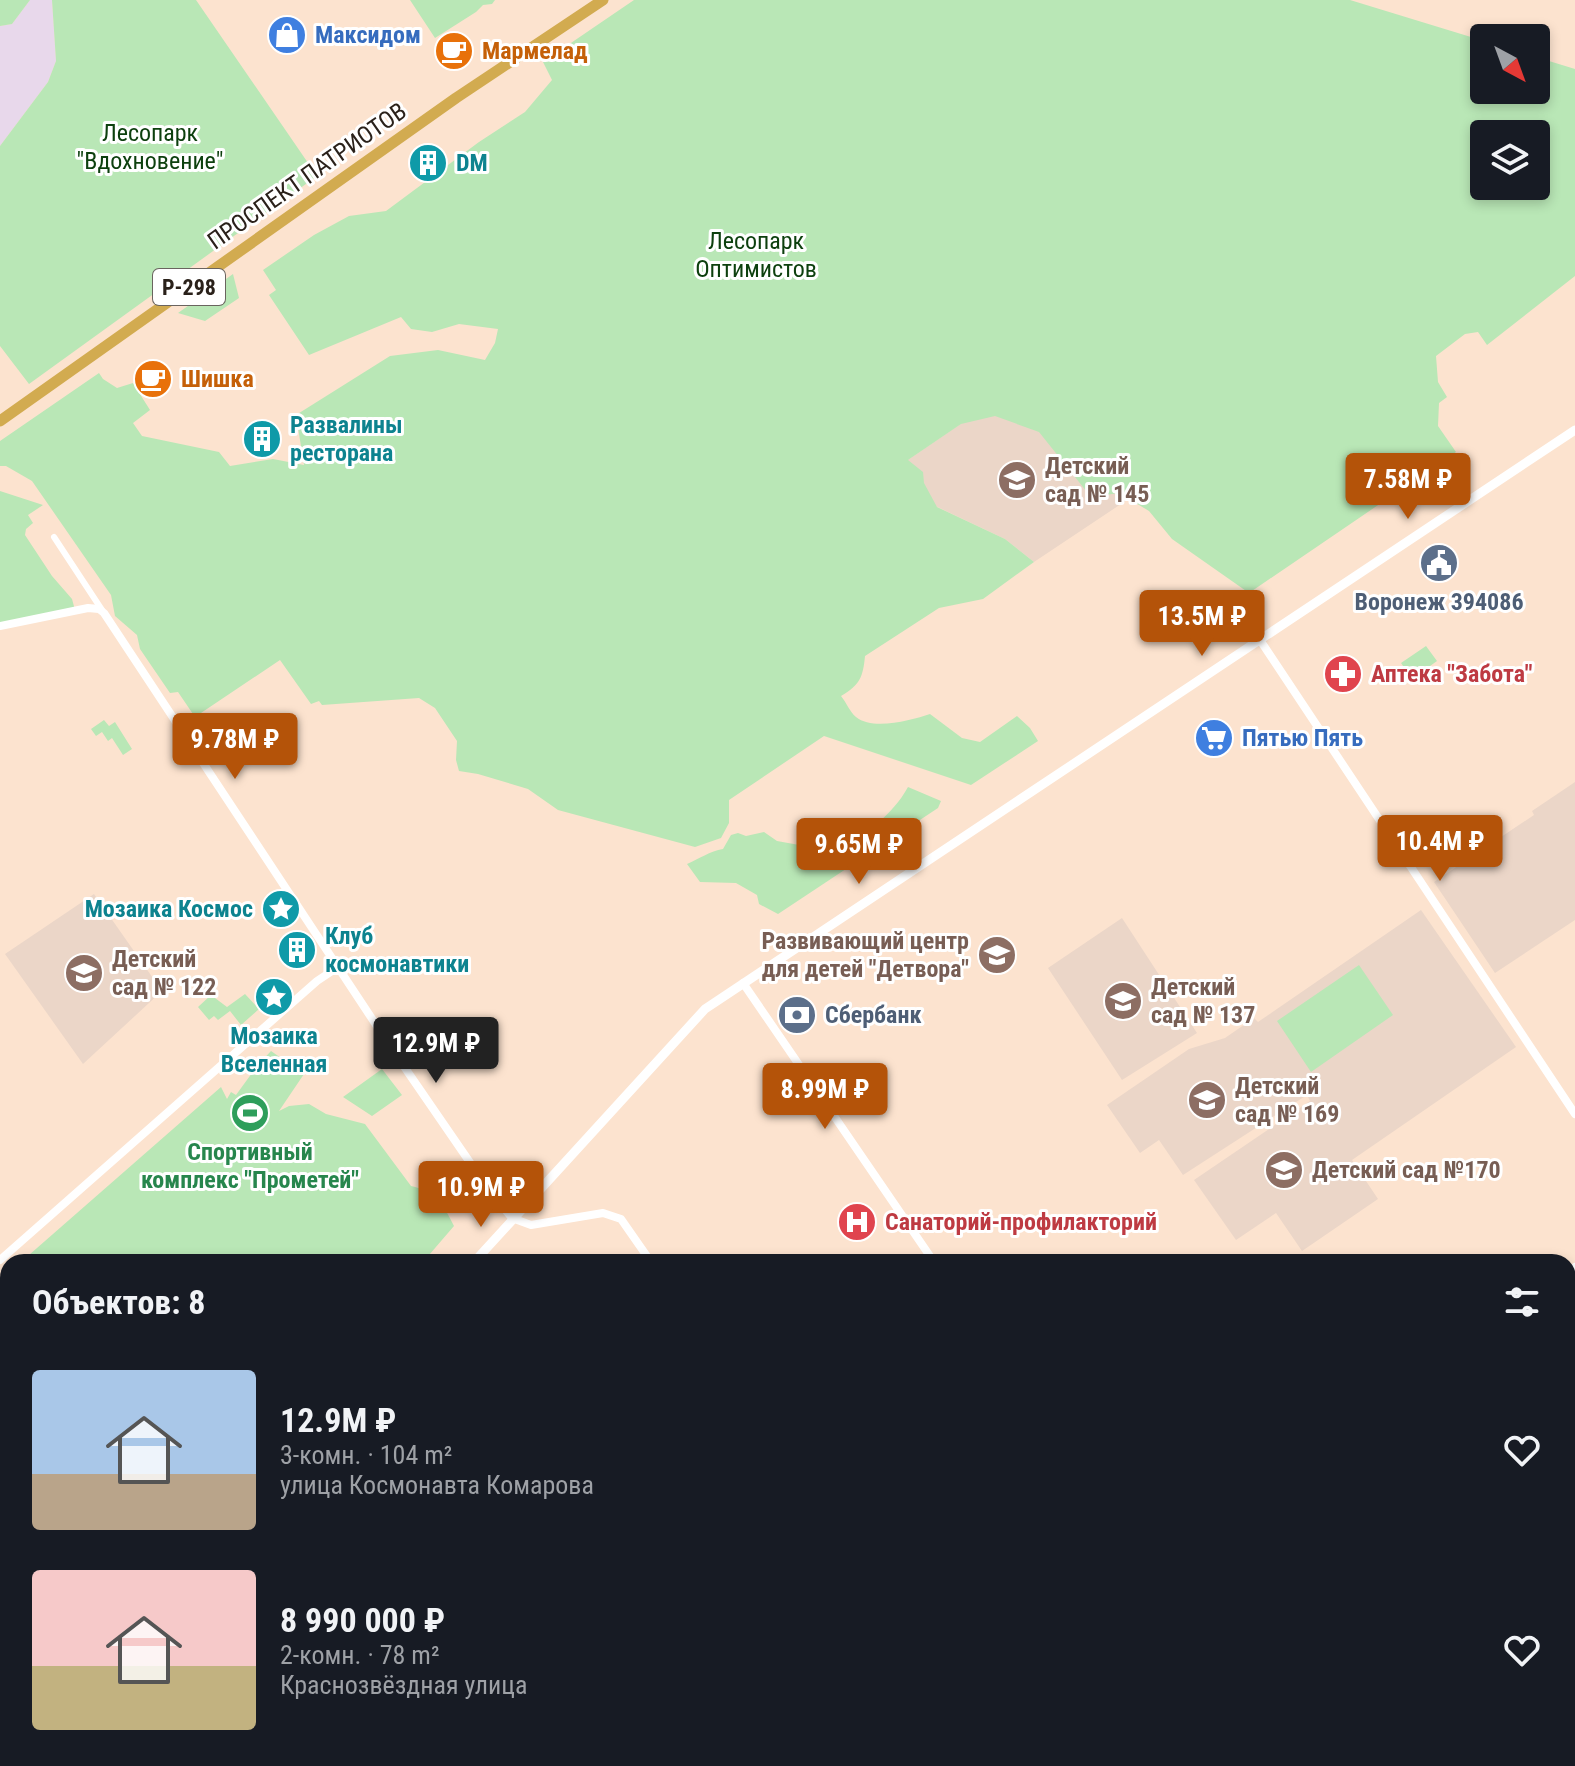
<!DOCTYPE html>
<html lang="ru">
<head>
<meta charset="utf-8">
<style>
  body { margin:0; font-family:"Roboto Condensed",sans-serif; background:#242831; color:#f1f3f6; height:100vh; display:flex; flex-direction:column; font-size:30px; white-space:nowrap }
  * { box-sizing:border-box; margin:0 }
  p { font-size:26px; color:#9ea1a6 }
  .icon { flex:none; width:44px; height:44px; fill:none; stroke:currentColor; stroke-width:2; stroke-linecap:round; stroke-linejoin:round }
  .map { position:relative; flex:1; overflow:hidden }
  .side { position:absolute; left:0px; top:1254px; width:1576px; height:512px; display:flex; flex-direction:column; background:#171b24; border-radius:24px 24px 0 0; box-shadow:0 4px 12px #0003 }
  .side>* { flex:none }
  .needle { width:52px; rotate:139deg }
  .controls { position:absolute; left:1470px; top:24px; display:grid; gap:16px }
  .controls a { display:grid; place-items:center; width:80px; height:80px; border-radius:8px; background:#171b24; box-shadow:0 4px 12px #0003; font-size:40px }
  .price { position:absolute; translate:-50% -68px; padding:0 18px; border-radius:8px; background:#b45309; color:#fff; font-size:26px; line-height:52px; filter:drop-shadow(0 2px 4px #0008) }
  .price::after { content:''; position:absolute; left:50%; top:48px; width:24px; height:18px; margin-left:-12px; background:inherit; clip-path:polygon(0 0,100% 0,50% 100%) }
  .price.selected { background:#222; color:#fff }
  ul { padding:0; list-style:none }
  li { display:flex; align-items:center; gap:24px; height:200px; padding:0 32px }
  li span { display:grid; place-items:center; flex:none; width:224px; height:160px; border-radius:8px; color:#555 }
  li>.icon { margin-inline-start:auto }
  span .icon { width:96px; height:96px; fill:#fffc; stroke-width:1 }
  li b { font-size:34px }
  h2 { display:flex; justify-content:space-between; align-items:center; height:96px; padding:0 32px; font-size:34px }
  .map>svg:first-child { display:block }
  .industrial { fill:#e8d8eb }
  .education { fill:#ebd6c8 }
  .green { fill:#b9e7b6; fill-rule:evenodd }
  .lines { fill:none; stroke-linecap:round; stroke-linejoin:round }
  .minor { stroke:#fff; stroke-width:6 }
  .tertiary { stroke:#fff; stroke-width:8 }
  .secondary { stroke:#fff; stroke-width:9 }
  .trunk { stroke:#d2ab50; stroke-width:11 }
  .labels { text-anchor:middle; stroke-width:6; stroke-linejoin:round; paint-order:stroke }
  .shield { fill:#fff; stroke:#6a645f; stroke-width:2 }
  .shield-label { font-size:22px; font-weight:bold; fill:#2a211a }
  .shop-label { font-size:24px; font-weight:bold; fill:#366cbe; stroke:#fff; text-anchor:start }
  .food-label { font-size:24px; font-weight:bold; fill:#c56008; stroke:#fff; text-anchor:start }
  .park-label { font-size:24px; fill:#0d400e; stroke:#fff }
  .culture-label { font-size:24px; font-weight:bold; fill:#0d838f; stroke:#fff; text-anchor:start }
  .street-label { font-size:24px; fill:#2a211a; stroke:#fff }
  .education-label { font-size:24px; font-weight:bold; fill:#785e54; stroke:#fff; text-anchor:start }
  .service-label { font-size:24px; font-weight:bold; fill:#4e5e75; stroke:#fff }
  .health-label { font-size:24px; font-weight:bold; fill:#be3a42; stroke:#fff; text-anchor:start }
  .leisure-label { font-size:24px; font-weight:bold; fill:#27864d; stroke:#fff }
</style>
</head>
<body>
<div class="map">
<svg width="1575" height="1766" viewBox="0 0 1575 1766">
  <rect width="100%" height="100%" fill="#fce3cf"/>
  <!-- industrial -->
  <path class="industrial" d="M30,0H52L56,61L48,82L0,146V26L12,24Z
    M1575,1336V1430L1568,1444V1346Z"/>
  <!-- education -->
  <path class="education" d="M1006,393L1136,494L1034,562L1005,539L927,502L899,466Z
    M1575,782V920L1495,973L1434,882L1534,815L1532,811Z
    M94,894L162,991L83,1064L5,954Z
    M1421,910L1516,1047L1352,1160L1378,1199L1302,1251L1276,1213L1236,1240L1194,1180L1310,1101L1307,1095L1183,1175L1159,1140L1140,1153L1107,1105L1189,1049L1225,1038L1254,1018L1258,1022Z
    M1122,918L1197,1033L1122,1080L1048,968Z
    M184,1758H388L393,1766H184Z"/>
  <!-- green -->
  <path class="green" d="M0,0H30L12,24L0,26Z
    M52,0H196L317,176L29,384L0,346V146L48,82L56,61Z
    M410,0H495L492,4L483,5L476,12L435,38Z
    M634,0H1350L1484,41V90H1536V57L1575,69V276L1487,345L1478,332L1465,334L1436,356L1438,382L1447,397L1439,403L1438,426L1456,452L1249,593L1172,539L1149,511L1119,493L1091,497L1039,432L995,416L961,424L908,460L923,472L924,483L937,507L1005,539L1034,562L983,599L939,608L865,656C863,677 860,685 841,696C846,702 850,712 856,717C873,731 912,720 930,714L962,738L980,742L1017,716L1030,728L1038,741L971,785L824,736L729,800V823L721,838L695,847L558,810L528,789L478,774L459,771L456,760L457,741L435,708L419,698L322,705L319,701L311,704L280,660L195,717L178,692L170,693L140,649L137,635L115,616L111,595L32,481L6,466H0V441L99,373L103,379L117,388L133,383L150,410L133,423L142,436L219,452L230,466L273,459L304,465L296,415L390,356L438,350L485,360L495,343L498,329L459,324L432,332L411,329L401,317L309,355L269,295L276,290L263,270L314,235L349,216L386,211L479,142L525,112L552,80L543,62ZM1536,134V186H1484V134Z
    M233,274L239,298L205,321L178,313Z
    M0,491L43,505L28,515L33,523L26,529L25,535L52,576L72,599L75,610L0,625Z
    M1426,646L1437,661L1412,679L1401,663Z
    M104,720L109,726L115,722L132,749L123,755L112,738L108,741L102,732L96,736L91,729Z
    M908,787L941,801L938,808L778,914L759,904L757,895L736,883L700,882L687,864C699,859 710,851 723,849L731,835L738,833L746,836L764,832L777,841L838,852C865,834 892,816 908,787Z
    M1359,965L1393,1015L1311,1072L1277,1021Z
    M245,994L259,1009L241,1025L230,1011L218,1020L214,1016L209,1020L198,1007L211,995L227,1007Z
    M271,1051L304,1074L279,1111L289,1106L309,1104L326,1114L365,1124L411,1186C434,1191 444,1205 454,1226L423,1262H21L221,1087L227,1099L231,1092L236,1095L257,1066Z
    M382,1069L402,1095L372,1116L343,1097Z
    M8,1273V1714L0,1723V1280Z
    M315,1758H368L373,1766H321Z"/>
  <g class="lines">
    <!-- minor -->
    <path class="minor" d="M54,537L102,610
      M1568,1495L1575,1498
      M1568,1675L1575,1666
      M724,1758L750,1766
      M1003,1758L1025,1766
      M1233,1758L1260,1766
      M795,1766L797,1758
      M881,1766L883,1758
      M966,1766L968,1758
      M1221,1766L1223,1758
      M1298,1766L1300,1758
      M1382,1766L1384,1758
      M1497,1766L1503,1758"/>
    <!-- tertiary -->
    <path class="tertiary" d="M0,626L88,608L99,609L104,613L392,1049L491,1193L512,1218L531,1225L603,1213L621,1219L651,1262
      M1260,640L1575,1114
      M743,983L934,1262
      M0,1260L317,981L338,967
      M1568,1277L1575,1267
      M593,1766L599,1758"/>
    <!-- secondary -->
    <path class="secondary" d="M474,1262L705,1009L1575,430
      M13,1766L20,1758"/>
    <!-- trunk -->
    <path class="trunk" d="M0,421L456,98L603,0"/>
  </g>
  <!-- icons -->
  <defs>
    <g id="shop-disc" transform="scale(2)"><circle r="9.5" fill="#3f7fe0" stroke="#fff"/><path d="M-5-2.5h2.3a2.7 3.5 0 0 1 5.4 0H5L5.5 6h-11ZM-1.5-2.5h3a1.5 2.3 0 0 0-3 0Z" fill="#fff"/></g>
    <g id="cafe-disc" transform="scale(2)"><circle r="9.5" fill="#e8710a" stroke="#fff"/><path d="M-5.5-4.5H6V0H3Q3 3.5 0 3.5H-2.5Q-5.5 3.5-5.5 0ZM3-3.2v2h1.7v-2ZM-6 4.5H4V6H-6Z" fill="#fff"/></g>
    <g id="building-disc" transform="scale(2)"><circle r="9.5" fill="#0f9aa8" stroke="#fff"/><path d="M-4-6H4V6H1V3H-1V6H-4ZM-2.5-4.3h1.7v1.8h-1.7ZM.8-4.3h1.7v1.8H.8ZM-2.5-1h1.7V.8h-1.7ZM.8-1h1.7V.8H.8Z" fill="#fff"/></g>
    <g id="school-disc" transform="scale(2)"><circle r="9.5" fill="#8d6e63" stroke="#fff"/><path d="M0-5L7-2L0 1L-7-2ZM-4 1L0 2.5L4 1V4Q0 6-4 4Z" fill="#fff"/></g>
    <g id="civic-disc" transform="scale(2)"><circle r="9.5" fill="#5c6f8a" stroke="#fff"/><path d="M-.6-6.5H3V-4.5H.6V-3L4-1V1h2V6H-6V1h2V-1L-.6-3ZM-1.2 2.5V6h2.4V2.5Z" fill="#fff"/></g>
    <g id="pharmacy-disc" transform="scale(2)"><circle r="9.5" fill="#e0444e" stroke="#fff"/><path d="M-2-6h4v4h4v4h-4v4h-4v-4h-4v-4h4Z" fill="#fff"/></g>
    <g id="supermarket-disc" transform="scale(2)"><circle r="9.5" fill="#3f7fe0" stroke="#fff"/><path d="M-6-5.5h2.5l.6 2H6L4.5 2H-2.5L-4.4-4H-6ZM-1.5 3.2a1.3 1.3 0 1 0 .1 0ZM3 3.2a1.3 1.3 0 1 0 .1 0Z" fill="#fff"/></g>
    <g id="sight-disc" transform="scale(2)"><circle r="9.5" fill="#0f9aa8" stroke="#fff"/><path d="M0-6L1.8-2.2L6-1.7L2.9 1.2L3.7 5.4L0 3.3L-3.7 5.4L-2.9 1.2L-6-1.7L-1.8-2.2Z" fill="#fff"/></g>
    <g id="bank-disc" transform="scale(2)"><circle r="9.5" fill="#5c6f8a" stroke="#fff"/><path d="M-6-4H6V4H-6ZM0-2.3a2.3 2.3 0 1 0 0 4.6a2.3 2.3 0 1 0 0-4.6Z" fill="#fff"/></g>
    <g id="stadium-disc" transform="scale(2)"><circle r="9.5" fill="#2e9e5b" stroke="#fff"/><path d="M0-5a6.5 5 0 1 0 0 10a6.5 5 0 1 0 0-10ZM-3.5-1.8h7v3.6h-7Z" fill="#fff"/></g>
    <g id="hospital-disc" transform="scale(2)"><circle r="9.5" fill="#e0444e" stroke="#fff"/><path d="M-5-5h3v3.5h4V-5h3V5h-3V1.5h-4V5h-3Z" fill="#fff"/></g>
  </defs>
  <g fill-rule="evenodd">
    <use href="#shop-disc" x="287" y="35"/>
    <use href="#cafe-disc" x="454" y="51"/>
    <use href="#building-disc" x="428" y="163"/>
    <use href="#cafe-disc" x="153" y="379"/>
    <use href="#building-disc" x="262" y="439"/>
    <use href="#school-disc" x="1017" y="480"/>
    <use href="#civic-disc" x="1439" y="563"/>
    <use href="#pharmacy-disc" x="1343" y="674"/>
    <use href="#supermarket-disc" x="1214" y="738"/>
    <use href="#sight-disc" x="281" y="909"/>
    <use href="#building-disc" x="297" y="950"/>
    <use href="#school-disc" x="997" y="955"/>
    <use href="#school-disc" x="84" y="973"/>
    <use href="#sight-disc" x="274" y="997"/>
    <use href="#school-disc" x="1123" y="1001"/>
    <use href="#bank-disc" x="797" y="1015"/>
    <use href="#school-disc" x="1207" y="1100"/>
    <use href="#stadium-disc" x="250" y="1113"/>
    <use href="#school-disc" x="1284" y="1170"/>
    <use href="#hospital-disc" x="857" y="1222"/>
  </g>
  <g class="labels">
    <!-- shield labels -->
    <rect class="shield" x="153" y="269" width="72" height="36" rx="6"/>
    <g class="shield-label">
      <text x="189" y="295">Р-298</text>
    </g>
    <!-- shop labels -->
    <g class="shop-label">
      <text x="315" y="43">Максидом</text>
      <text x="1242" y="746">Пятью Пять</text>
    </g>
    <!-- food labels -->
    <g class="food-label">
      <text x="482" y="59">Мармелад</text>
      <text x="181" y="387">Шишка</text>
    </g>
    <!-- park labels -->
    <g class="park-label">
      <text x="150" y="141">Лесопарк<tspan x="150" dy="28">"Вдохновение"</tspan></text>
      <text x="756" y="249">Лесопарк<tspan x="756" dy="28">Оптимистов</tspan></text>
    </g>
    <!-- culture labels -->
    <g class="culture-label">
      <text x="456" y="171">DM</text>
      <text x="290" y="433">Развалины<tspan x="290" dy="28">ресторана</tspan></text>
      <text x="253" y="917" text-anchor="end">Мозаика Космос</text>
      <text x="325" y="944">Клуб<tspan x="325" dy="28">космонавтики</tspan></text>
      <text x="274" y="1044" text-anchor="middle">Мозаика<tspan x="274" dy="28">Вселенная</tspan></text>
    </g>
    <!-- street labels -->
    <g class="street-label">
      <text transform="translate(307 176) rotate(-35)" y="8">ПРОСПЕКТ ПАТРИОТОВ</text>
    </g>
    <!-- education labels -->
    <g class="education-label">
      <text x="1045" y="474">Детский<tspan x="1045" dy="28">сад № 145</tspan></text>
      <text x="969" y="949" text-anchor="end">Развивающий центр<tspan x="969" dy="28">для детей "Детвора"</tspan></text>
      <text x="112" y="967">Детский<tspan x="112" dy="28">сад № 122</tspan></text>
      <text x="1151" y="995">Детский<tspan x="1151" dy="28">сад № 137</tspan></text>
      <text x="1235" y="1094">Детский<tspan x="1235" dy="28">сад № 169</tspan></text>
      <text x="1312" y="1178">Детский сад №170</text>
    </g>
    <!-- service labels -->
    <g class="service-label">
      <text x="1439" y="610">Воронеж 394086</text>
      <text x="825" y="1023" text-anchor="start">Сбербанк</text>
    </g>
    <!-- health labels -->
    <g class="health-label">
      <text x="1371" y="682">Аптека "Забота"</text>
      <text x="885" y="1230">Cанаторий-профилакторий</text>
    </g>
    <!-- leisure labels -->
    <g class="leisure-label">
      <text x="250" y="1160">Спортивный<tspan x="250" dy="28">комплекс "Прометей"</tspan></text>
    </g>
  </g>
</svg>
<div class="controls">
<a><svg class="needle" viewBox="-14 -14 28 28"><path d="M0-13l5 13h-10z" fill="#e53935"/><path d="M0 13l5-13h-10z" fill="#9ea1a6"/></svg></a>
<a><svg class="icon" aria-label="layers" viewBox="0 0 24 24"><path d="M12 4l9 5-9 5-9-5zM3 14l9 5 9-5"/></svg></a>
</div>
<b class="price" style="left:1408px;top:521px">7.58M ₽</b>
<b class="price" style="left:1202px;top:658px">13.5M ₽</b>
<b class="price" style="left:235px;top:781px">9.78M ₽</b>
<b class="price" style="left:1440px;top:883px">10.4M ₽</b>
<b class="price" style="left:859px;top:886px">9.65M ₽</b>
<b class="price selected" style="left:436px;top:1085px">12.9M ₽</b>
<b class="price" style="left:825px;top:1131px">8.99M ₽</b>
<b class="price" style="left:481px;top:1229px">10.9M ₽</b>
<section class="side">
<h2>Объектов: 8<svg class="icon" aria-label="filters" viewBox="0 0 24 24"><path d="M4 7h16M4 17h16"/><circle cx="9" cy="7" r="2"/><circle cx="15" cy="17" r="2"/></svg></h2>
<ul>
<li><span style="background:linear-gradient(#a9c7e8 65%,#b9a48a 0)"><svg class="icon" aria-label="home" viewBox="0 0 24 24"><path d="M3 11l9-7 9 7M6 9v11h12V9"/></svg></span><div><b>12.9M ₽</b><p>3-комн. · 104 m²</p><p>улица Космонавта Комарова</p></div><svg class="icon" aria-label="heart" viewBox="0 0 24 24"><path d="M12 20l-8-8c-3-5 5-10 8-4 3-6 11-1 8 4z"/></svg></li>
<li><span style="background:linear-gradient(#f6c9c9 60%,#c2b280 0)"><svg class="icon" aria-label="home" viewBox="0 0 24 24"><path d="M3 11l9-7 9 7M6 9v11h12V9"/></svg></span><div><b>8 990 000 ₽</b><p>2-комн. · 78 m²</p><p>Краснозвёздная улица</p></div><svg class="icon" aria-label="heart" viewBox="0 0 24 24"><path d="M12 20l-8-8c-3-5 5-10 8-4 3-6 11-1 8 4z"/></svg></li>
</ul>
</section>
</div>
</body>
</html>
